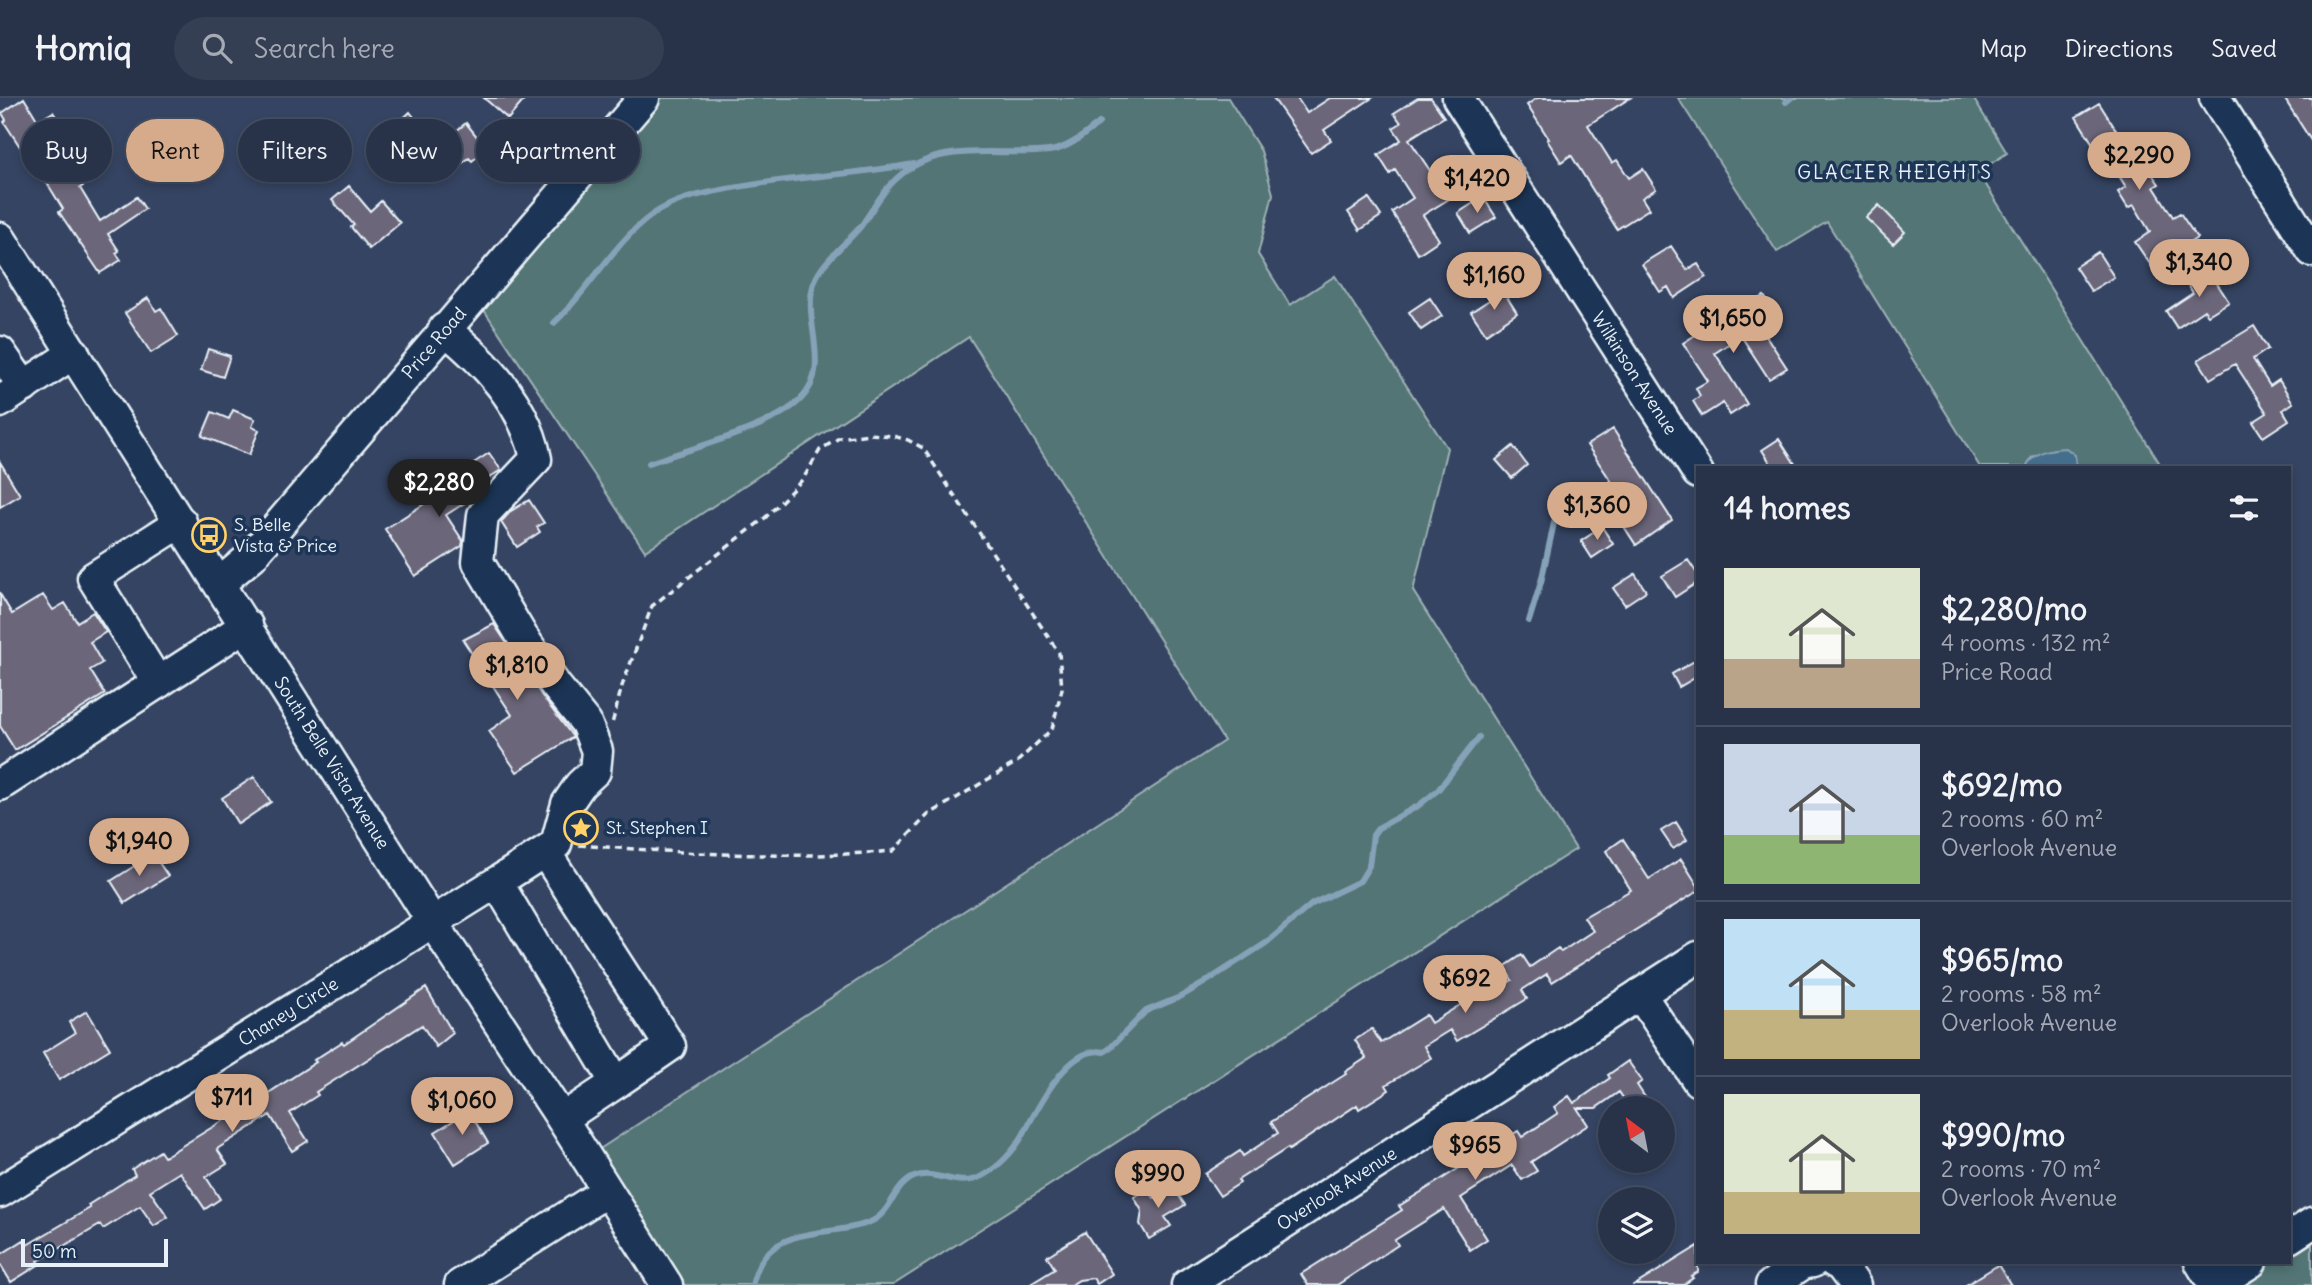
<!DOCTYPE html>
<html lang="en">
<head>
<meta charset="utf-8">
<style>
  body { margin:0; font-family:Delius,sans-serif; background:#343f54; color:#f1f3f6; height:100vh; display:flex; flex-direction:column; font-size:26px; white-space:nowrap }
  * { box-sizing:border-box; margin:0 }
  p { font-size:23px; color:#a5aab5 }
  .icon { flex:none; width:38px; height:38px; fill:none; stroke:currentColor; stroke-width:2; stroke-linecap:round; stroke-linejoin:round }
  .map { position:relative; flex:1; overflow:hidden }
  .drawer { position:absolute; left:1696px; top:368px; width:595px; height:798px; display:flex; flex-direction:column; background:#28334a; border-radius:0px; box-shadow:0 4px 10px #0003,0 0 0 2px #444e62 }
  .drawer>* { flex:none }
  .guide { position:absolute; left:21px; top:21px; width:665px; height:63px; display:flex; gap:14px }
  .needle { width:46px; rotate:328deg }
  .tools { position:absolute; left:1598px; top:998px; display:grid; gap:14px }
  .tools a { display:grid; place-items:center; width:77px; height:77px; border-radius:50%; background:#28334a; box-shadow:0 4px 10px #0003,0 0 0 2px #444e62; font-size:35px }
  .scale { position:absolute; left:21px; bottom:18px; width:147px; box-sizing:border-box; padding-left:7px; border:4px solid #e8f1f8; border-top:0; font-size:19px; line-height:24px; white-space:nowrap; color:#e8f1f8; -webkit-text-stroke:5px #1d3557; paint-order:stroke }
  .price { position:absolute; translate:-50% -60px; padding:0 16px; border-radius:24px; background:#d6ab8b; color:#111; font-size:23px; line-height:46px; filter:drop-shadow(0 2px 4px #0008) }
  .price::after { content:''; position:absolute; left:50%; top:42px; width:21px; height:16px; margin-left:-10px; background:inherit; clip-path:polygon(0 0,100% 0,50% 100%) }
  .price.on { background:#222; color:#fff }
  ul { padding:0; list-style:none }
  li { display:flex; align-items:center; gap:21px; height:175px; padding:0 28px }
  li+li { border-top:2px solid #444e62 }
  li span { display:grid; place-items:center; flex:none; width:196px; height:140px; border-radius:0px; color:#555 }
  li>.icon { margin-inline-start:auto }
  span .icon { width:84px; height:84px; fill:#fffc; stroke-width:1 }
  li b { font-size:30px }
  h2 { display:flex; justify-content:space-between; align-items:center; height:84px; padding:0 28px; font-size:30px }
  .tag { padding:0 24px; border-radius:32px; background:#28334a; box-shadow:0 4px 10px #0003,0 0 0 2px #444e62; font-size:24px; line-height:63px }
  .tag.on { background:#d6ab8b; color:#111 }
  header { display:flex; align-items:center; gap:42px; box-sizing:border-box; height:98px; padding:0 35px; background:#28334a; border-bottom:2px solid #444e62 }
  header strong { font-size:33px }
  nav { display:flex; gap:38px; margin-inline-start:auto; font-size:24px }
  .search { width:490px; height:63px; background:#343f54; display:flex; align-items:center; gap:18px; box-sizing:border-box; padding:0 24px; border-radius:38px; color:#a5aab5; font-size:26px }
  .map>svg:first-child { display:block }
  .green { fill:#537474; stroke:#9eb2b6; stroke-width:2 }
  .water { fill:#456e8d; stroke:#86a2b8; stroke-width:2 }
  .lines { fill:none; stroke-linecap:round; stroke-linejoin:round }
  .stream { stroke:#86a2b8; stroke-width:6 }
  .building { fill:#6c667a; stroke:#e8f1f8; stroke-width:2 }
  .minor-casing { stroke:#e8f1f8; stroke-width:35 }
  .path { stroke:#e8f1f8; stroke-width:3.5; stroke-dasharray:7 5; stroke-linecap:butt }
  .minor { stroke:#1d3557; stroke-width:30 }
  .labels { text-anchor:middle; stroke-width:7; stroke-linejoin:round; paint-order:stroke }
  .street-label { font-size:18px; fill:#e8f1f8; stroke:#1d3557 }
  .poi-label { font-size:18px; fill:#e8f1f8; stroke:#1d3557; text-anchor:start }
  .neighbourhood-label { font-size:19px; letter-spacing:2px; fill:#e8f1f8; stroke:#1d3557 }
</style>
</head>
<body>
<header>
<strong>Homiq</strong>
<div class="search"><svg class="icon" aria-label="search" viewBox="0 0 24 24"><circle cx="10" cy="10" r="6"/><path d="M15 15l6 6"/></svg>Search here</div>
<nav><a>Map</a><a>Directions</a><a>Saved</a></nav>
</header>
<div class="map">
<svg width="2312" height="1187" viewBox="0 0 2312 1187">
  <rect width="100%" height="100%" fill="#354462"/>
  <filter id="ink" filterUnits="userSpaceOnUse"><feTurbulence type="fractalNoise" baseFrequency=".0143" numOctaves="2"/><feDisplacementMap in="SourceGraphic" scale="14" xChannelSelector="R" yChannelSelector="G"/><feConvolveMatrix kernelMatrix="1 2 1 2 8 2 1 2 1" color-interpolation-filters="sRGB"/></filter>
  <g filter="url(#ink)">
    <!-- green -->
    <path class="green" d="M644,0H1228L1261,53L1273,96L1258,156L1290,207L1335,178L1447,350L1413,493L1576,751L893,1187H667L586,1060L1224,643L969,239L645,453L474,197Z
      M1678,0H1973L2007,55L1978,74L2162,369H2072L2076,364L2054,351L2032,359L2026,369H1980L1827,124L1777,154Z
      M2312,1125V1187H2215L2251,1164H2289V1140Z"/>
    <!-- water -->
    <path class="water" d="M2066,350L2075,357L2076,364L2072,369H2026C2035,353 2049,351 2066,350Z"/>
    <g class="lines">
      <!-- stream -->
      <path class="stream" d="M1786,4L1791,0
        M554,225C590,192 612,146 652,117C674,101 701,96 727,91C789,79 852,77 914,66
        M649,365C691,350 770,331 800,302C834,269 801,223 814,185C821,164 847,145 861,128C873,112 881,94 896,81C938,41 998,59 1049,53C1068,51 1084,37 1099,25
        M1529,523L1541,484L1556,416
        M752,1187C755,1177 758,1166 765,1158C790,1128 838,1138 870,1124C892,1115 893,1088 914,1079C937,1070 957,1092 982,1078C998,1070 1014,1053 1023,1037C1037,1011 1068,946 1104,954L1109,951L1146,913L1180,899L1204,885L1266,845L1312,806L1360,783L1369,768L1373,737L1378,730L1418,708L1438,692L1479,639"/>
    </g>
    <!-- building -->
    <path class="building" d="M24,0L38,23L53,14L68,37L55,46L83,88L80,90L100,123L137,99L145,111L108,136L119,153L116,155L121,162L100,175L59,114L63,111L44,80L41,82L37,75L4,24L6,22L2,15Z
      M484,0H526L508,21Z
      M1273,0H1297L1307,15L1330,0H1372L1324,32L1331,42L1311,55Z
      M1418,0H1431L1444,19L1409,41L1449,101L1423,117L1439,142L1418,156L1392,114L1413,100L1395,72L1390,76L1378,57L1401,42L1393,30L1401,25L1394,15Z
      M1537,0H1630L1588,27L1612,65L1617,62L1629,80L1643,71L1656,91L1642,100L1649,111L1617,131L1571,57L1561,64L1547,42L1549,41L1527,7Z
      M2284,0H2312V44Z
      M2099,5L2116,32L2111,35L2132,70L2147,60L2156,74L2152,76L2159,86L2154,89L2173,119L2180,115L2197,140L2152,169L2135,144L2150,134L2134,107L2128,110L2118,94L2126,89L2107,59L2103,62L2076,19Z
      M410,14L422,29L408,41L396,27Z
      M466,25L487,51L472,63L469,60L457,69L439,47Z
      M349,88L370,113L381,103L400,125L369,151L351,129L354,127L332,102Z
      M1483,99L1496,119L1470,135L1458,115Z
      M1369,100L1381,118L1360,132L1348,114Z
      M1879,107L1905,134L1893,146L1866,120Z
      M1671,148L1687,172L1698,166L1706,179L1674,200L1668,189L1660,194L1642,166Z
      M2098,154L2114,179L2091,193L2075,169Z
      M2207,170L2229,204L2208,217L2204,212L2177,230L2166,213L2193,195L2186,183Z
      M1503,193L1517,215L1486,236L1471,214Z
      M1764,198L1779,223L1763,233L1787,270L1769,281L1741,238L1715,255L1747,306L1730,317L1723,305L1702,318L1693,303L1700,298L1696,290L1708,283L1683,245L1714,225L1716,228Z
      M148,200L156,213L161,210L178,238L151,255L125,215Z
      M1430,200L1442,218L1421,232L1409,214Z
      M2254,228L2268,251L2253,261L2270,288L2279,282L2293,305L2283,312L2289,322L2263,339L2253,324L2267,315L2235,266L2210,281L2198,262Z
      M208,251L230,258L223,279L201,272Z
      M233,312L255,321L252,329L259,332L249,357L202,338L212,314L229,321Z
      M1613,331L1672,422L1636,447L1623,427L1635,419L1587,347Z
      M1779,341L1797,369H1773L1762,352Z
      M1513,348L1527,367L1512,380L1496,362Z
      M489,355L501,372L473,390L477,397L446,417L463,443L462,448L415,478L385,431L438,397L434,391Z
      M0,364L20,397L0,409Z
      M1582,391L1593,409L1579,418L1567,400Z
      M529,402L544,425L537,429L540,434L517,449L501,424L511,413Z
      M1602,429L1613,446L1592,460L1581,443Z
      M1688,462L1698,477V484L1675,499L1662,478Z
      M1635,476L1646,493L1625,507L1613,490Z
      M0,496L12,516L43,497L53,512L65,505L77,524L93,514L106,534L90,544L102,565L90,572L105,596L15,652L0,628Z
      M494,526L542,598L573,639L517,674L489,633L512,617L463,542Z
      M1698,561V578L1679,589L1672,576Z
      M254,679L271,704L238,726L222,700Z
      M1676,724L1687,742L1673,751L1661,733Z
      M1623,741L1649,781L1681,761L1698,788V793L1552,884L1547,876L1522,892L1527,901L1457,943L1450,932L1424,948L1431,960L1386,987L1389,992L1359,1011L1357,1007L1289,1052L1288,1050L1238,1082L1240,1085L1220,1098L1205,1076L1240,1053L1243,1058L1278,1035L1271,1024L1346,976L1345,974L1366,960L1355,942L1372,931L1381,945L1426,917L1431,925L1481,894L1485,899L1512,882L1504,869L1522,857L1530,869L1558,850L1561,854L1593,833L1584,819L1631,792L1606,753Z
      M153,756L168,778L125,805L111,783Z
      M426,890L453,935L436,949L422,927L316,994L318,997L290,1015L308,1043L292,1053L270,1017L217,1051L227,1066L206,1079L220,1101L205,1111L180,1074L150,1093L168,1119L154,1128L140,1108L103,1131L100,1127L38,1163L40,1166L11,1184L0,1166V1157L24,1142L27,1147L90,1110L88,1107L135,1077L132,1071L160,1053L164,1059L224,1022L220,1015L248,997L253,1005L316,964L314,962L342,944L344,946Z
      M87,913L110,951L59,982L43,955L75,935L69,924Z
      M1628,963L1642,983L1637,987L1652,1010H1630L1619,994L1596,1010H1577L1588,1027L1531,1064L1537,1073L1522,1082L1512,1067L1461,1100L1487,1141L1470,1152L1444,1111L1395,1142L1398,1147L1337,1187H1308L1301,1176L1402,1112L1399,1108L1518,1033L1522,1039L1558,1015L1554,1009L1569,998L1574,1005L1610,980L1608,977Z
      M469,1013L488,1045L455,1066L435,1034Z
      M1173,1089L1185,1107L1165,1119L1171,1128L1149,1141L1140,1126L1142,1113L1134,1099L1148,1091L1154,1100Z
      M1085,1134L1112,1176L1097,1186L1093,1180L1079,1182L1071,1187H1029L1055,1171L1047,1158Z
      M1698,1148V1174L1691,1178L1693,1180L1683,1187H1635Z
      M1998,1167L2011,1187H1966Z"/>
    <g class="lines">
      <!-- minor casing -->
      <g class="minor-casing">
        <g id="minor">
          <path id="s1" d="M1458,0L1698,375"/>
          <path d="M2215,0L2312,153"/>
          <path id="s2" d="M0,140L433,825L562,1021L667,1187"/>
          <path d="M444,231C486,264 526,307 536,361L483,417L478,464L522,538L556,588L586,625L597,653L595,673L580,687L567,706L556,746L497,784"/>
          <path d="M0,254L24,289"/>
          <path d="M0,304L74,255"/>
          <path id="s3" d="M220,485L252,458L644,0"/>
          <path d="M158,585L93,480L181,424"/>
          <path d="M0,687L247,527"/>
          <path d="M545,754L670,948L616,985"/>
          <path d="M1640,896L1698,983"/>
          <path id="s4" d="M0,1094L497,784L616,985L562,1021"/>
          <path d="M2289,1140L2312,1125"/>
          <path d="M1834,1164L1841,1168L1855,1187"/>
          <path d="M2200,1164L2214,1187"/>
          <path d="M460,1187L607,1093"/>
          <path id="s5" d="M1187,1187L1698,859"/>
          <path d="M1771,1187L1804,1165L1813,1164"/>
          <path d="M2215,1187L2251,1164"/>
        </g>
      </g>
      <!-- path -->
      <path class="path" d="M579,747C683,755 789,762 893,753L928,717L1017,664L1052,631L1062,591L1059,555L923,350L908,342L893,338L870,336L839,340L820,352L803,381L766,419L652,508L622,588L612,626"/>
      <!-- minor -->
      <use href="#minor" class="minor"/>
    </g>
  </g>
  <!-- icons -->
  <defs>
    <g id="bus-ring" transform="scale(1.75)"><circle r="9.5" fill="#1d3557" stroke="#ffd166" stroke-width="1.5"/><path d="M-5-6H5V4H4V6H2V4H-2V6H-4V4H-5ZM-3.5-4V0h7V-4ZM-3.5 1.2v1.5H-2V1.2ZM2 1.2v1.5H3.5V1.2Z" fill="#ffd166"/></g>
    <g id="sight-ring" transform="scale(1.75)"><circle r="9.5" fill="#1d3557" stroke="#ffd166" stroke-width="1.5"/><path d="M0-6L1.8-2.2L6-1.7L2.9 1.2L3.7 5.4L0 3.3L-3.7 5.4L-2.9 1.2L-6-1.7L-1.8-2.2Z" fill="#ffd166"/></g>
  </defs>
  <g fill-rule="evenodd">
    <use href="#bus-ring" x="209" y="437"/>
    <use href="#sight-ring" x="581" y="730"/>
  </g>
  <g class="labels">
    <!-- street labels -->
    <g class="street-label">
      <text dy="6" stroke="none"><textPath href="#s3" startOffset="322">Price Road</textPath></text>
      <text dy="6" stroke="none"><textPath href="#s1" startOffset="327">Wilkinson Avenue</textPath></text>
      <text dy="6" stroke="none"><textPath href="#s2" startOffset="621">South Belle Vista Avenue</textPath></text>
      <text dy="6" stroke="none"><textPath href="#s4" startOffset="340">Chaney Circle</textPath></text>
      <text dy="6" stroke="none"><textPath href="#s5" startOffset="178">Overlook Avenue</textPath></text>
    </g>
    <!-- poi labels -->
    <g class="poi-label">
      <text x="234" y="433">S. Belle<tspan x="234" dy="21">Vista &amp; Price</tspan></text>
      <text x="606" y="736">St. Stephen I</text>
    </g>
    <!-- neighbourhood labels -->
    <g class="neighbourhood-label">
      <text x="1895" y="81">GLACIER HEIGHTS</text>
    </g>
  </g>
</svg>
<div class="tools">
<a><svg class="needle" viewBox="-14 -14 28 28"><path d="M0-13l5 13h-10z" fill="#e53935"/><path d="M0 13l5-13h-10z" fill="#a5aab5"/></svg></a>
<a><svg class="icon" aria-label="layers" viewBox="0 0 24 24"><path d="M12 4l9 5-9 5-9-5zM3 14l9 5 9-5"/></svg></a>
</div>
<div class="scale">50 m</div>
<b class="price" style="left:2139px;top:94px">$2,290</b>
<b class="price" style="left:1477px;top:117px">$1,420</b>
<b class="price" style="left:2199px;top:201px">$1,340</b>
<b class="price" style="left:1494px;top:214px">$1,160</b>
<b class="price" style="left:1733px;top:257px">$1,650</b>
<b class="price on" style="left:439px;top:421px">$2,280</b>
<b class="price" style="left:1597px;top:444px">$1,360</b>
<b class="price" style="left:517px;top:604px">$1,810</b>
<b class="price" style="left:139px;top:780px">$1,940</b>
<b class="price" style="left:1465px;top:917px">$692</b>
<b class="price" style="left:232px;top:1036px">$711</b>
<b class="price" style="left:462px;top:1039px">$1,060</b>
<b class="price" style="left:1475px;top:1084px">$965</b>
<b class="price" style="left:1158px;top:1112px">$990</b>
<div class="guide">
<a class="tag">Buy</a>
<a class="tag on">Rent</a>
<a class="tag">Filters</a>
<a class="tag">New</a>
<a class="tag">Apartment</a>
</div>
<section class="drawer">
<h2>14 homes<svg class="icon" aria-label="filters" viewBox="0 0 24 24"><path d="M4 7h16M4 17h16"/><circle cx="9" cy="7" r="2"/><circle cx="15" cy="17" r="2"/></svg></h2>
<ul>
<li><span style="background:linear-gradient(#dfe7d0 65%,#b9a48a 0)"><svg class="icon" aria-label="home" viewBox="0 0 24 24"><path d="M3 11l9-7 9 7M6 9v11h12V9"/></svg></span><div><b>$2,280/mo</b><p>4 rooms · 132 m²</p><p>Price Road</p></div></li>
<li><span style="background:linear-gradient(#c9d6e8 65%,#8fb573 0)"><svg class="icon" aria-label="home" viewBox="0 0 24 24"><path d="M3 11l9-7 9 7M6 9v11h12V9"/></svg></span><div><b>$692/mo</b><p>2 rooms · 60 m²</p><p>Overlook Avenue</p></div></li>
<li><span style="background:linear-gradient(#bfe0f5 65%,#c2b280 0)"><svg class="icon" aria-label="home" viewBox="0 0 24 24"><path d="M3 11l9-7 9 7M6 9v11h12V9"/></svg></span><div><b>$965/mo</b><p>2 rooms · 58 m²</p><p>Overlook Avenue</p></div></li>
<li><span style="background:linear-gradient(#dfe7d0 70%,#c2b280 0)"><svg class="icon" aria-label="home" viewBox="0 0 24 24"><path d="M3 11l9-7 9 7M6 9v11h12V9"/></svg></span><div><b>$990/mo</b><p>2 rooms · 70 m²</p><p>Overlook Avenue</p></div></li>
</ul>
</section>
</div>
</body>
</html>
